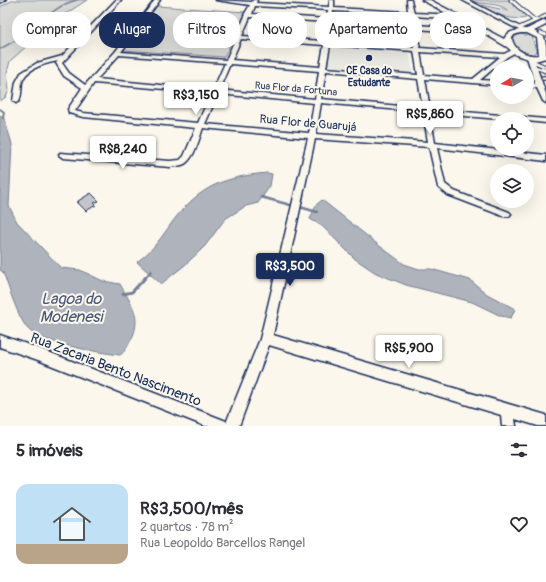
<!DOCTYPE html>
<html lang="pt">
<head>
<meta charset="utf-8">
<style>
  body { margin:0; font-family:Pangolin,sans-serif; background:#f7f7f7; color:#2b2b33; height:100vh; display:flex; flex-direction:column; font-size:15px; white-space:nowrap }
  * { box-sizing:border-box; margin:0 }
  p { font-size:13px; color:#7c7c81 }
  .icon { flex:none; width:22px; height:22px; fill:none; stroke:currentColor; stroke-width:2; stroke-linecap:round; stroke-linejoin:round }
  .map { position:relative; height:426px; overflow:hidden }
  .drawer { display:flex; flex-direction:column; background:#fff; flex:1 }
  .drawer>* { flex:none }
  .banner { position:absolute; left:12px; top:12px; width:522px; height:36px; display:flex; gap:8px }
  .needle { width:26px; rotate:260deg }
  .tools { position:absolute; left:490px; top:60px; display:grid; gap:8px }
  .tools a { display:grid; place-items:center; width:44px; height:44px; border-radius:50%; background:#fff; box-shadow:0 4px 16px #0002; font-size:20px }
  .price { position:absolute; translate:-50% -34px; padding:0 9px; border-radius:4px; background:#fff; color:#222; font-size:13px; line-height:26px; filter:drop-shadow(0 1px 2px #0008) }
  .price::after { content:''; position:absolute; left:50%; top:24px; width:12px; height:9px; margin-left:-6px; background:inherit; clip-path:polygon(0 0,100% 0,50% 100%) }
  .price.current { background:#1b2f5e; color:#fff }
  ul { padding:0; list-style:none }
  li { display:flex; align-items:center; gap:12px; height:100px; padding:0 16px }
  li span { display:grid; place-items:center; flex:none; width:112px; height:80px; border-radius:12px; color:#555 }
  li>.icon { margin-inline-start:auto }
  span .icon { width:48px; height:48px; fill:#fffc; stroke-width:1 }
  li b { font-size:17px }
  h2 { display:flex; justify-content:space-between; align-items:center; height:48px; padding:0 16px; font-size:17px }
  .tag { padding:0 14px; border-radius:16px; background:#fff; box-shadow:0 4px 16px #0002; font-size:14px; line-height:36px }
  .tag.current { background:#1b2f5e; color:#fff }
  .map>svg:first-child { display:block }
  .built { fill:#eae8e2 }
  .green { fill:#dadad7; stroke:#7a849a }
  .water { fill:#afb3bb; stroke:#747e96 }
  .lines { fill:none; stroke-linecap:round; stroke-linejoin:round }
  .stream-far3 { stroke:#747e96; stroke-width:1.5 }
  .stream-far2 { stroke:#747e96; stroke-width:2 }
  .stream-far1 { stroke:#747e96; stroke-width:2.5 }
  .stream { stroke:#747e96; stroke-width:3 }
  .building { fill:#c3c5c9; stroke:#1b2f5e }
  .lane-far1-casing { stroke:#1b2f5e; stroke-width:5 }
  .lane-casing { stroke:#1b2f5e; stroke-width:6 }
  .street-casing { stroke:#1b2f5e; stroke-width:3 }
  .secondary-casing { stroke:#1b2f5e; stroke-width:3 }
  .lane-far1 { stroke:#fbf7ec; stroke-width:3 }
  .lane { stroke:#fbf7ec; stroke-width:3.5 }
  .street { fill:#fbf7ec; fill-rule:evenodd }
  .secondary { fill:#fbf7ec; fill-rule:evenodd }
  .poi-dot { fill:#1b2f5e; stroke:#fbf7ec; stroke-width:1.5 }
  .labels { text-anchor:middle; stroke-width:4; stroke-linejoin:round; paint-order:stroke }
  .far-poi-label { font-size:10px; font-weight:bold; fill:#1b2f5e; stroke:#fbf7ec }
  .far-street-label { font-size:10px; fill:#1b2f5e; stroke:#fbf7ec }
  .street-label { font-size:12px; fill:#1b2f5e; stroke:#fbf7ec }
  .near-street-label { font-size:14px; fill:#1b2f5e; stroke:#fbf7ec }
  .near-water-label { font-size:16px; font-style:italic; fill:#47577a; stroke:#fbf7ec }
</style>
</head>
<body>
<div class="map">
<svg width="546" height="426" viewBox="0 0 546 426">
  <rect width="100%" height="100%" fill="#fbf7ec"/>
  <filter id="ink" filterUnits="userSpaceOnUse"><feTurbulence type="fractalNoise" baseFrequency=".025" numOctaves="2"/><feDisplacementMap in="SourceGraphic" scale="8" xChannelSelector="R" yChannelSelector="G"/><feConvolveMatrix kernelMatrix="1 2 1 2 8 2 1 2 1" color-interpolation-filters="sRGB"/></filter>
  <g filter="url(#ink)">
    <!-- built -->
    <path class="built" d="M329,45L409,50L413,73L326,66Z"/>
    <!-- green -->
    <path class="green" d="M13,0H87L56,20L10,61L7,73L9,90L6,97L0,101V7Z
      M469,0H508L528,17C517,23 491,13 482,6V5L509,11C494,0 485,7 469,0Z
      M156,6L246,12L224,57L123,50Z
      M332,23L404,27L407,46L331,40Z
      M520,34L532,36L536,51L533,55C521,55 501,42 520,34Z"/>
    <!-- water -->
    <path class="water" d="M2,115L5,121L12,144L9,206L17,222L61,268L80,270L103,281L120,284C131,304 143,317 131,340C128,345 126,351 120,355C102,353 38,343 27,328C17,315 9,288 3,272L0,270V116Z
      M267,173L272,174L270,186L258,203L246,206L225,219L205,246L185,265L161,284L137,262C154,249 161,238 173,221C200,186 224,177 267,173Z
      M322,200L381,247L404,264L419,269H431L470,280L487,294L515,309L511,318L501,316L472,302L406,285L376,273L355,259L322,226L310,219L316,205Z"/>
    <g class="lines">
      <!-- stream-far3 -->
      <path class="stream-far3" d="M0,49C9,44 19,39 27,32C44,20 56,5 77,0"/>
      <!-- stream-far2 -->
      <path class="stream-far2" d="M0,109L4,112L3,118"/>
      <!-- stream-far1 -->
      <path class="stream-far1" d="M261,197L294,206
        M300,207L317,212
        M145,278L151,271"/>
      <!-- stream -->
      <path class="stream" d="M123,294L132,292L146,277"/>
    </g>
    <!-- building -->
    <path class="building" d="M91,193L99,201L94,203L96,205L86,211L77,202H79L78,201Z"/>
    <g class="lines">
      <!-- lane-far1 casing -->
      <g class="lane-far1-casing">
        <path id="lane-far1" d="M511,0L535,21
          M519,28L546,16
          M541,33L546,35
          M530,60L546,67
          M532,66L546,71"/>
      </g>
      <!-- lane casing -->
      <g class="lane-casing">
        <path id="lane" d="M544,70L546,71
          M543,78H546"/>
      </g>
      <!-- street casing -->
      <g class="street-casing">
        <path id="street" d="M0,0H6L0,3Z
          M116,0H121L62,63L69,73L85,85L115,52L155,0H160L121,52L226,60L245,16L244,15L250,5L216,0L252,2L253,0H257L256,3L329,7L330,0H334V8L408,12L407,0H411L414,13L457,15L460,17L457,19L414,16L416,25L488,30L491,32L488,34L416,29L420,48L504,54L512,50H516V52L507,57L480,80L497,81V85L425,79L430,109L546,119V123L527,121V119H499L430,113L435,143L546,155V161L437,148L445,184L454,191L509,212L511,214L509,216H503L448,195L438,187L429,147L315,139L273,335L546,415V426H538L515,419L516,426H502L501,415L269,345L239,426H205L38,360L0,347V335L38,348L221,419L226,421V423L260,339L308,138L203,128C199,139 195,156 186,163C182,166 175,166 170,167L63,158L59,155L60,153L170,161L180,160L184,156L196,128L83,117L69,113L68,109L82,88L64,76L56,63L58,61C47,63 26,68 22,82C21,88 22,95 19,101L16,103L13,101L16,82L21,73L37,63L62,56ZM255,6L328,10L327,19L252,14ZM333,11L409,15L410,25L332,19ZM250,17L327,22L324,41L242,36ZM332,23L411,28L414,48L330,42ZM241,39L324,45L320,67L232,60ZM330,45L414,51L418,75L326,68ZM420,52L500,57L473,79L424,75ZM119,55L225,63L213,90L97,79ZM230,64L319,71L315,99L219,90ZM326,71L418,79L423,108L321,99ZM94,83L211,93L198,123L83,113L75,111ZM218,94L314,103L309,133L205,124ZM321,103L423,112L428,142L316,134Z
          M462,0H468L528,31L523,32Z
          M530,55L533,57L546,94V103L543,101L537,88L527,87V83L535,84L527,57Z"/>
      </g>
      <!-- secondary casing -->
      <g class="secondary-casing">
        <path id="secondary" d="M422,0H430L504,39C510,28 519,32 529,28C535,25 540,22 546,20V25L534,31L544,37L546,45V58L535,61L516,55L507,47L485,34ZM520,33H527L537,38L539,55C528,57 513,50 512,38L514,35Z"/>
      </g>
      <!-- lane-far1 -->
      <use href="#lane-far1" class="lane-far1"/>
      <!-- lane -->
      <use href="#lane" class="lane"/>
      <!-- street -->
      <use href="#street" class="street"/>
      <!-- secondary -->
      <use href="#secondary" class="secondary"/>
    </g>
  </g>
  <!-- markers -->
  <circle class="poi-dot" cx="369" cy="58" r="4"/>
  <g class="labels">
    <!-- far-poi labels -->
    <g class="far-poi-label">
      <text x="369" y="74">CE Casa do<tspan x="369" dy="12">Estudante</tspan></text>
    </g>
    <!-- far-street labels -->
    <g class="far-street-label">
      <text transform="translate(296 88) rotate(5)" y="4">Rua Flor da Fortuna</text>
    </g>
    <!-- street labels -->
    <g class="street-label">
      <text transform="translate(308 123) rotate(5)" y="4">Rua Flor de Guarujá</text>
    </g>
    <!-- near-street labels -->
    <g class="near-street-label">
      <text transform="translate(116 369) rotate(21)" y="5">Rua Zacaria Bento Nascimento</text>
    </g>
    <!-- near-water labels -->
    <g class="near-water-label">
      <text x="71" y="304">Lagoa do<tspan x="71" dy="18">Modenesi</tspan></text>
    </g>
  </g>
</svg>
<div class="tools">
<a><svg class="needle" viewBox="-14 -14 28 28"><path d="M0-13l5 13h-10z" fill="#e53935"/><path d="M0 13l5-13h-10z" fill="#7c7c81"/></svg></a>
<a><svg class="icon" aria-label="locate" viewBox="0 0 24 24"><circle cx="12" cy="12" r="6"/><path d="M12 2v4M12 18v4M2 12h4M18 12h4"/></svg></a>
<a><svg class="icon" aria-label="layers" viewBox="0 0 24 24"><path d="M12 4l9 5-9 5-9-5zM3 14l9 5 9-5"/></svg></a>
</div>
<b class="price" style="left:196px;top:116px">R$3,150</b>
<b class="price" style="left:430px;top:135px">R$5,860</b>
<b class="price" style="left:123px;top:170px">R$8,240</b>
<b class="price current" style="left:290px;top:287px">R$3,500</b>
<b class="price" style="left:409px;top:369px">R$5,900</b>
<div class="banner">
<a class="tag">Comprar</a>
<a class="tag current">Alugar</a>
<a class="tag">Filtros</a>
<a class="tag">Novo</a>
<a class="tag">Apartamento</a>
<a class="tag">Casa</a>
</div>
</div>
<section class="drawer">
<h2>5 imóveis<svg class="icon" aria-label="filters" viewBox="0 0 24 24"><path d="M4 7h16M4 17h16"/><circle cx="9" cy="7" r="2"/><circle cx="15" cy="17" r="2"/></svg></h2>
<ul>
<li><span style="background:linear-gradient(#bfe0f5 75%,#b9a48a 0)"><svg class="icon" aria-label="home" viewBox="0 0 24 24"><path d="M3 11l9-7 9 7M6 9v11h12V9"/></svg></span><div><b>R$3,500/mês</b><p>2 quartos · 78 m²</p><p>Rua Leopoldo Barcellos Rangel</p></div><svg class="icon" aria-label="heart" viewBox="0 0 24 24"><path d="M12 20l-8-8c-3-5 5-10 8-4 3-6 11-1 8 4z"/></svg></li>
</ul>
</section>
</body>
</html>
